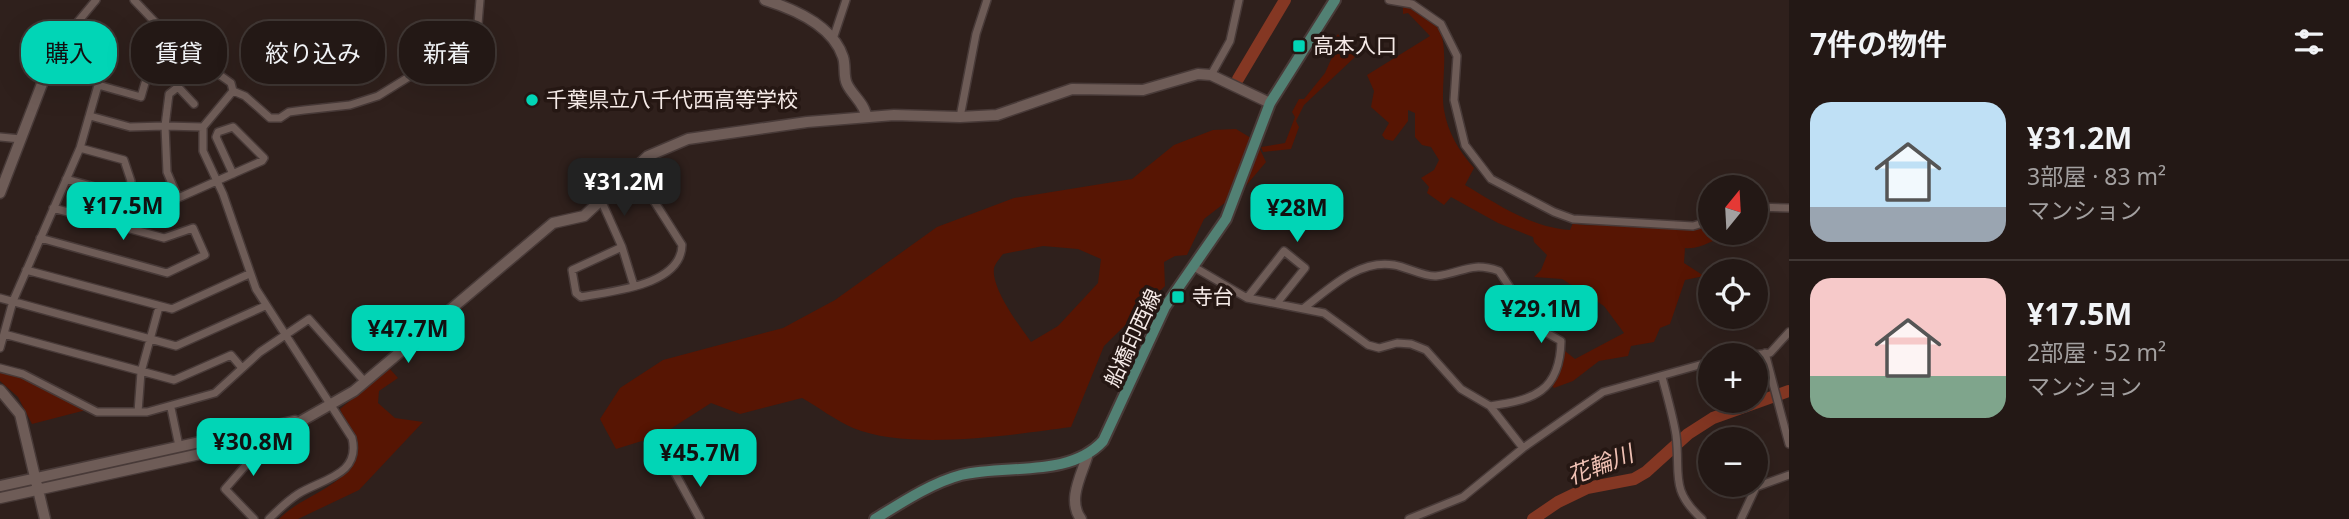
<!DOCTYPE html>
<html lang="ja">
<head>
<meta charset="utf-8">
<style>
  body { margin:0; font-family:"Noto Sans","Noto Sans JP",sans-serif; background:#2b211e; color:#f1f3f6; height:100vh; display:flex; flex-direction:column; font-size:26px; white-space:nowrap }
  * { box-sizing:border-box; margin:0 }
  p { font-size:23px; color:#a3a0a0 }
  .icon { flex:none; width:38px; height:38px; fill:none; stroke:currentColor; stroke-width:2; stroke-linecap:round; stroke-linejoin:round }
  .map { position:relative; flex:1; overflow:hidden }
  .panel { display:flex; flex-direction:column; background:#231815; width:560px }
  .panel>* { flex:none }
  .banner { position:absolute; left:21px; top:21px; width:665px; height:63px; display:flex; gap:14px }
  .needle { width:46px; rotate:18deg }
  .controls { position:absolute; left:1698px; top:175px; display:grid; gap:14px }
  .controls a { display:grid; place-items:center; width:70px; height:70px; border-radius:50%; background:#231815; box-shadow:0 7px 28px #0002,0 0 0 2px #403734; font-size:35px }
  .price { position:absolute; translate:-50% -60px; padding:0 16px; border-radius:14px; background:#01d5b6; color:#111; font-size:23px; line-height:46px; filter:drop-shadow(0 2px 4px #0008) }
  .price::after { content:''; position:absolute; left:50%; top:42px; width:21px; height:16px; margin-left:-10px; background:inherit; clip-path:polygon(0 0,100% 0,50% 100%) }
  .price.on { background:#222; color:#fff }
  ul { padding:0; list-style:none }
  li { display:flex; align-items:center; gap:21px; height:175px; padding:0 21px }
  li+li { border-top:2px solid #403734 }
  li span { display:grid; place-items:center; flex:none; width:196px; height:140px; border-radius:21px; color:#555 }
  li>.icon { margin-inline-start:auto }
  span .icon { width:84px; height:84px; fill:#fffc; stroke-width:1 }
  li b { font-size:30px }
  h2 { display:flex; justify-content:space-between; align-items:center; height:84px; padding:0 21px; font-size:30px }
  .tag { padding:0 24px; border-radius:28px; background:#231815; box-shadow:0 7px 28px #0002,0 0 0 2px #403734; font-size:24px; line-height:63px }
  .tag.on { background:#01d5b6; color:#111 }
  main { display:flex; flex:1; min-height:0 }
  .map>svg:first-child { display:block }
  .green { fill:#571503; fill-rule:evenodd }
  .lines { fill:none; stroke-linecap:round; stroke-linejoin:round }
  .river { stroke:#843723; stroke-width:12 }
  .street-casing { stroke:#483a38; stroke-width:10 }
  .secondary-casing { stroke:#483a38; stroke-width:13 }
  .primary-casing { stroke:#483a38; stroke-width:14 }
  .street { stroke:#6e5c57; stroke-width:7 }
  .secondary { stroke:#6e5c57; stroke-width:10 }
  .primary { stroke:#528174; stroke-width:10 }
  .poi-dot { fill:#01d5b6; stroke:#251713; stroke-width:2.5 }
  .labels { text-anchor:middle; stroke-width:7; stroke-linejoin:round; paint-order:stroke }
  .poi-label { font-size:21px; fill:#f5eae7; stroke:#251713; text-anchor:start }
  .street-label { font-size:21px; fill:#f5eae7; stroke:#251713 }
  .water-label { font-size:23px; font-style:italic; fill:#f0c1b4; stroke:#251713 }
</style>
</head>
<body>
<main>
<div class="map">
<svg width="1789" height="519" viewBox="0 0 1789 519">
  <rect width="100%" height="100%" fill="#2f201c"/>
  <!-- green -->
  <path class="green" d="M1403,6C1463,12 1438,74 1444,110C1448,133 1459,151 1474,168L1465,185C1499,205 1530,227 1570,230L1573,223C1589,228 1610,223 1627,224C1656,226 1681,232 1710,226V233H1734L1730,237C1714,237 1702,250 1685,248L1684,263L1704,276L1685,280L1670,324L1660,328L1654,342L1631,346L1628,356L1599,361L1573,381L1554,388L1548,381L1557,355L1565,351L1575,359L1624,333L1604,306L1562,279L1534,277L1541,270L1547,255L1534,242L1533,237L1498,223L1451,197L1444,205L1427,193L1429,187L1421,178L1434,170L1439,160L1431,147L1422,145L1415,137V113L1408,110V121L1393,141L1385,139L1382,135L1389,123L1371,107L1374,91L1367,75L1430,36L1408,13L1403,14Z
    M1338,34L1346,45L1352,46L1356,56L1304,105L1296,121L1299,127L1291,149L1263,152L1261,147L1285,143L1295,117L1292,112L1299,99H1304L1325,73L1333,55L1329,46Z
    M1236,129L1256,141L1266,162L1244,188L1204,219L1187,255L1175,256L1164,262L1165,286L1104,346L1071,427C1011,435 909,451 853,428C835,420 818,407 802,398L740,414L711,403L661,435L616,449L600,419L620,388L663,360L783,328L835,300L937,227L1014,198L1132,179L1174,145L1213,130ZM1043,246L1078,249L1101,259L1098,283L1058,326L1031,342C1020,326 991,289 994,268C995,264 1000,258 1003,254Z
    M389,368L398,378L379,391L378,403L395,418L423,422L359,490L298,519H279C304,493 350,488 357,448L340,409Z
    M0,371L21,377L86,410L32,424L18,397L0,381Z"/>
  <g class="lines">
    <!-- river -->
    <path class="river" d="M1238,79L1285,0
      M1533,519L1558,502L1587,488L1634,479L1646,472L1688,434L1713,418L1789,391"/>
    <!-- street casing -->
    <g class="street-casing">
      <path id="street" d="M134,0L176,44L231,83L233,91L203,127V151L223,194L256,289L352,438C361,475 322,479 298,494C287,501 278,510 269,519
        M1389,0L1412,4L1441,24L1457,56L1454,100L1465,145L1491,179L1554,212L1573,219L1693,226L1710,221
        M833,39L846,0
        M50,63L76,24L96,0
        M1211,75L1230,41L1239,0
        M98,85L141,97L145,83
        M233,91L245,96L270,118H280L289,112L304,110L350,105L378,96L412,75L478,24L480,0
        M194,104L178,87L169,94L165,126L203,127
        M90,116L130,127L165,126L167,172L178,198C206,186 234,173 262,161L264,158L233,127L218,132L216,137L233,174
        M960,117L976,34L987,0
        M0,137L21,139
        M80,148L124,160L131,181L127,196L162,205L178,198
        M633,168L682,245C681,286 611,291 581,297L576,293L572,270L622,247L634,286
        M66,179L127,196
        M601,200L622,247
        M1755,207L1789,208
        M40,238L167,273L205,255L193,228L164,238L53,208
        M1194,267L1247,298L1324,313L1368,345L1379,348L1397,343L1411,344L1426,350L1461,389L1490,406L1523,448
        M26,270L172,309L249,274
        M0,298L176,346L265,306
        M1247,298L1284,251L1305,268L1277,303
        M1304,308C1330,288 1359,259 1394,265C1407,267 1424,277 1436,276C1463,273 1470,261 1499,271L1536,327L1561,341C1560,392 1533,400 1490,406
        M4,334L174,380L231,355L242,368
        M0,348L13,301L80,148L105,61L102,56L69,33
        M1765,353L1789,444
        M1753,355L1770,353L1789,332
        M0,368L23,374L97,412H147L215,393L260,352L309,319L365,382
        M1662,377C1667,396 1673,416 1676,435C1681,474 1669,489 1702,519
        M171,408L179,446
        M138,412L141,372L159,307
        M250,443L253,457L225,489L254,519
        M675,473L700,519
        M1409,519L1463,497L1523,448L1603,392L1710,362
        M1741,519L1756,487L1789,475"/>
    </g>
    <!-- secondary casing -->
    <g class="secondary-casing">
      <path id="secondary" d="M765,0C794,9 833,26 843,57C846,66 843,76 847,84C852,95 866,105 866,117
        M0,193L50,63
        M0,390L20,414L45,519
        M0,486L295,421
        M0,498L250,443L282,432L354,391L553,223L584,216L648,156L688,139L807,122L894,115L960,117L997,115L1072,89L1143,90L1198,74L1211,75L1270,103
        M1081,519C1067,501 1081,476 1087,457"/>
    </g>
    <!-- primary casing -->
    <g class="primary-casing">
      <path id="primary" d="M875,519C901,503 931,483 961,475C1007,464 1069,478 1103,441L1165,307L1226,219L1270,103L1335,0"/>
    </g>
    <!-- street -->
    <use href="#street" class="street"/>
    <!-- secondary -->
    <use href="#secondary" class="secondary"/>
    <!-- primary -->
    <use href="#primary" class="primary"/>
  </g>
  <!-- markers -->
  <g class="poi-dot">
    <rect x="1292" y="39" width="14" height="14" rx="3.5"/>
    <circle cx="532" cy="100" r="7"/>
    <rect x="1171" y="290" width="14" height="14" rx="3.5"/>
  </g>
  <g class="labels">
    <!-- poi labels -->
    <g class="poi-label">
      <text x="1313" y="53">高本入口</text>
      <text x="546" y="107">千葉県立八千代西高等学校</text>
      <text x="1192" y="304">寺台</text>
    </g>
    <!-- street labels -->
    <g class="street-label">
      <text transform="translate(1133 338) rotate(-65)" y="7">船橋印西線</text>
    </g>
    <!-- water labels -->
    <g class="water-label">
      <text transform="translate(1600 465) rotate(-21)" y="8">花輪川</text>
    </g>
  </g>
</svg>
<div class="controls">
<a><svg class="needle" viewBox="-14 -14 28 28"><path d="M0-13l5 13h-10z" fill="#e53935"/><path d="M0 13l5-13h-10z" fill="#a3a0a0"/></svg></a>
<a><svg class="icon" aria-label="locate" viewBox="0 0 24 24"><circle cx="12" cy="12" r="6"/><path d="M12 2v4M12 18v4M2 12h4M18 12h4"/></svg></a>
<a>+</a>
<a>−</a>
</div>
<b class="price on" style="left:624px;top:218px">¥31.2M</b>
<b class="price" style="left:123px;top:242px">¥17.5M</b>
<b class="price" style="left:1297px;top:244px">¥28M</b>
<b class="price" style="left:1541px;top:345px">¥29.1M</b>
<b class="price" style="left:408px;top:365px">¥47.7M</b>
<b class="price" style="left:253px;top:478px">¥30.8M</b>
<b class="price" style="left:700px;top:489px">¥45.7M</b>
<div class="banner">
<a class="tag on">購入</a>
<a class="tag">賃貸</a>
<a class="tag">絞り込み</a>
<a class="tag">新着</a>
</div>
</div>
<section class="panel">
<h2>7件の物件<svg class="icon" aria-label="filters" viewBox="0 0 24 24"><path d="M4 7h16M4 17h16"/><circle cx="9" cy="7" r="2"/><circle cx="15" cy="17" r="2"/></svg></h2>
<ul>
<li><span style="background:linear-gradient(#bfe0f5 75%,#9aa5b1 0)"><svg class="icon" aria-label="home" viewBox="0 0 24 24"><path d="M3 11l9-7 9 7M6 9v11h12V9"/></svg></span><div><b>¥31.2M</b><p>3部屋 · 83 m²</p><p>マンション</p></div></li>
<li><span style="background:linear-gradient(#f6c9c9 70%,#7fa58c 0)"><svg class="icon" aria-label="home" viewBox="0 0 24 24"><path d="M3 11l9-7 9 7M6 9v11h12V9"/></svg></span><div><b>¥17.5M</b><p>2部屋 · 52 m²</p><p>マンション</p></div></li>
</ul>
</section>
</main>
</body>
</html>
